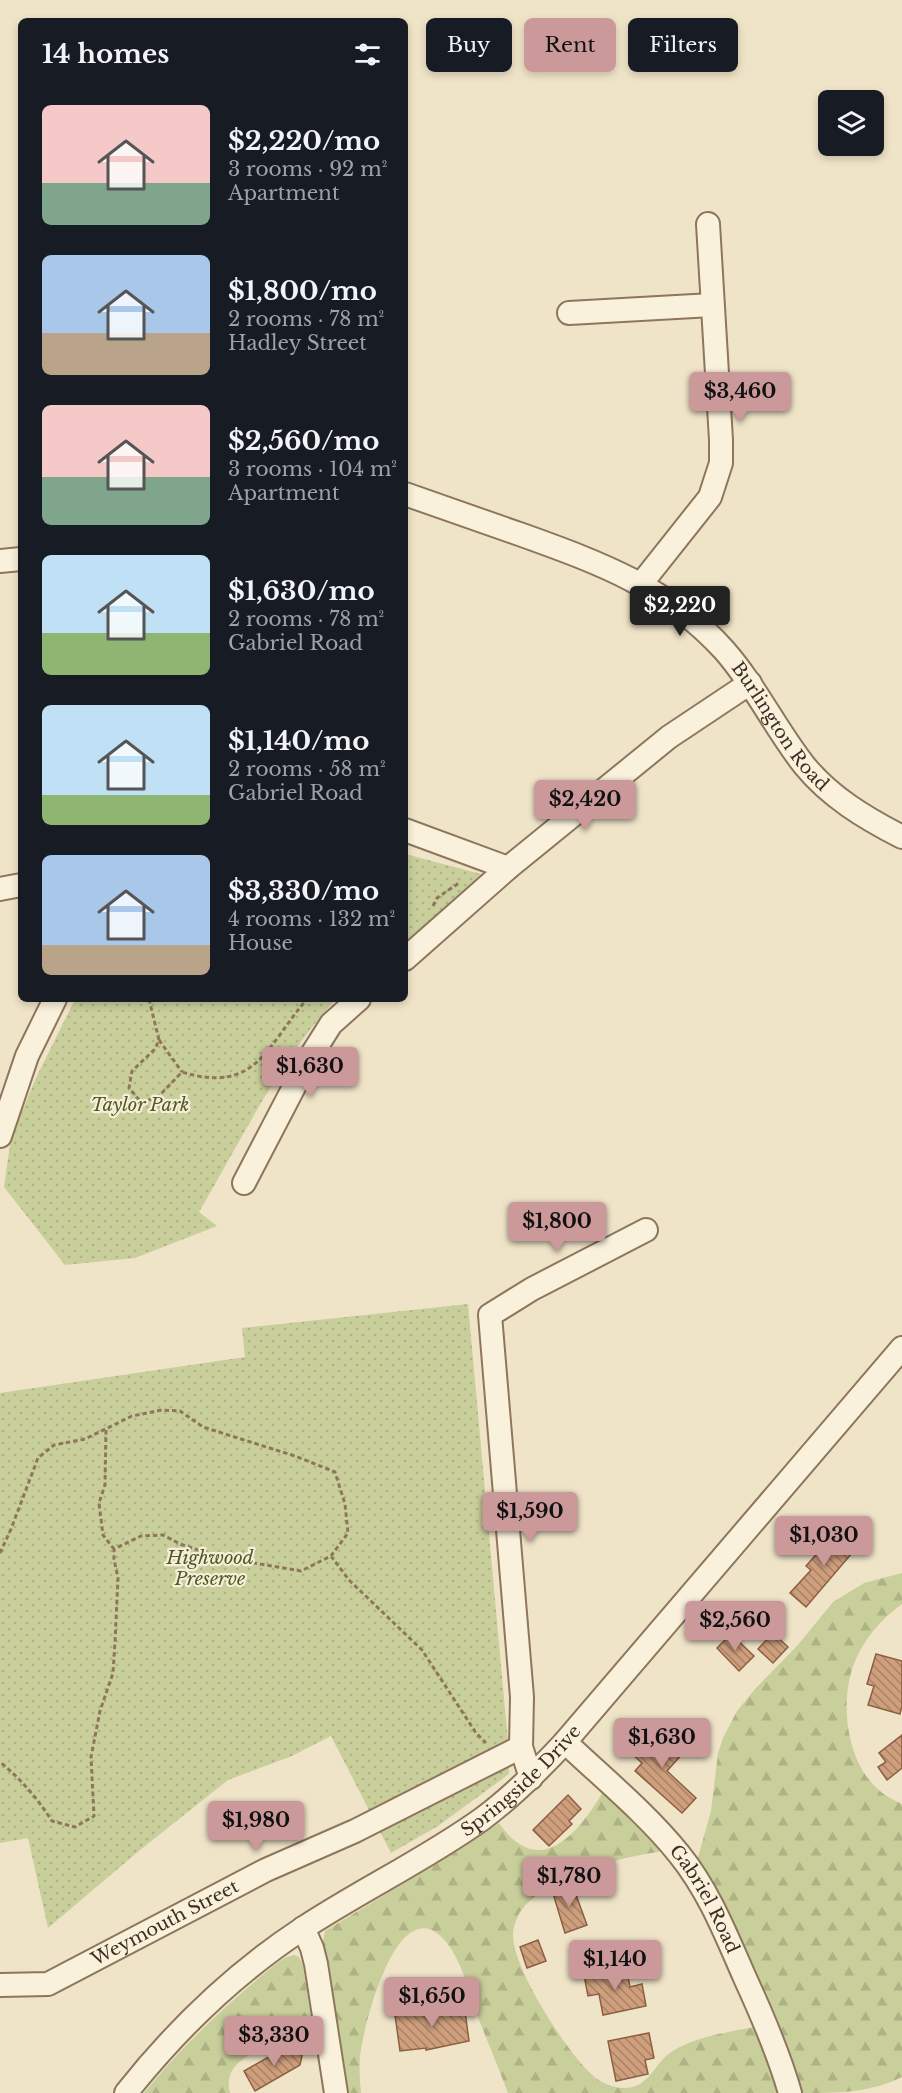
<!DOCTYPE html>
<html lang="en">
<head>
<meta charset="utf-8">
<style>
  body { margin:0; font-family:"Libre Baskerville",serif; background:#242831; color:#f1f3f6; height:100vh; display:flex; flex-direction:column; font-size:22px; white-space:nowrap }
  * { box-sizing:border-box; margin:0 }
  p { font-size:20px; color:#9ea1a6 }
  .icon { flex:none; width:33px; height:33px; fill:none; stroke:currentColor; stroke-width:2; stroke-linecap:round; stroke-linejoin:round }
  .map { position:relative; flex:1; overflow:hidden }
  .side { position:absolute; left:18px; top:18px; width:390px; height:984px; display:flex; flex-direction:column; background:#171b24; border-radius:9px; box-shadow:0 3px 9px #0003 }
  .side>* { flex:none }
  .banner { position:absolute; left:426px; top:18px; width:386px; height:54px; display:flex; gap:12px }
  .controls { position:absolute; left:818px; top:90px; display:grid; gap:12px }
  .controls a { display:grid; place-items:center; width:66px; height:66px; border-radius:9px; background:#171b24; box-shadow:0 3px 9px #0003; font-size:30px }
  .price { position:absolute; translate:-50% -51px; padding:0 14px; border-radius:6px; background:#cc999b; color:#111; font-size:20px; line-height:39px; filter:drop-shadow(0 2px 3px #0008) }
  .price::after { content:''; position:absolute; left:50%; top:36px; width:18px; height:14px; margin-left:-9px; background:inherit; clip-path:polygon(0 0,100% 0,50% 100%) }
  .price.active { background:#222; color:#fff }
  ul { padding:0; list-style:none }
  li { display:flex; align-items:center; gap:18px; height:150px; padding:0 24px }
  li span { display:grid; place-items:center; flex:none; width:168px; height:120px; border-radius:9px; color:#555 }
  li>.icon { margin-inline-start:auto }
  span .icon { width:72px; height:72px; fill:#fffc; stroke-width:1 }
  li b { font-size:26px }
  h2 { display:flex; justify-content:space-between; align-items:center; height:72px; padding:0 24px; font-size:26px }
  .chip { padding:0 21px; border-radius:9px; background:#171b24; box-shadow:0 3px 9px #0003; font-size:21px; line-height:54px }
  .chip.active { background:#cc999b; color:#111 }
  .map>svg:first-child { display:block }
  .forest { fill:url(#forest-firs) }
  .park { fill:url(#park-dots) }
  .building { fill:url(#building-back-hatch); stroke:#8d5f41; stroke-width:1.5 }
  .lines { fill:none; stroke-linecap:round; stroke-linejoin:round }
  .minor-casing { stroke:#8d765c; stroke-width:26 }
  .path { stroke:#8d765c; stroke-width:3; stroke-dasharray:4.5 3; stroke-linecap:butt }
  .minor { stroke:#faf1dc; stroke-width:22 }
  .labels { text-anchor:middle; stroke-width:4.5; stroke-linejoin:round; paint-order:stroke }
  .street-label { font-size:18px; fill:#3d2e20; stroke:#f7eed8 }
  .park-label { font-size:18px; font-style:italic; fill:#4d5a26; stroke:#f7eed8 }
</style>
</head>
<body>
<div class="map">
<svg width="902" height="2093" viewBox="0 0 902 2093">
  <defs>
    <pattern id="forest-firs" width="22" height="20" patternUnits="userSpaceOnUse" patternTransform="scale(1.5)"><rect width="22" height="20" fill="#c9cf9b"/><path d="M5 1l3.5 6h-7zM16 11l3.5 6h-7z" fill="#aeb285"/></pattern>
    <pattern id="park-dots" width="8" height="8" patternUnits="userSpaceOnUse" patternTransform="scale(1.5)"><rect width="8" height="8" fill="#c9cf9b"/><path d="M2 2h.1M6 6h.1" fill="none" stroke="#aeb285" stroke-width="1.8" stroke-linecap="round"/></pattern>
    <pattern id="building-back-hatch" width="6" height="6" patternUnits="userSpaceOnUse" patternTransform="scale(1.5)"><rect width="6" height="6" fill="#cf9f7d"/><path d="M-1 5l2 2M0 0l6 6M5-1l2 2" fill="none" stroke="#a98266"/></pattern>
  </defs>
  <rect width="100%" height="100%" fill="#f0e4c8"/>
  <!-- forest -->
  <path class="forest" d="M902,1573V1604C881,1619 863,1640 854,1664C840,1700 846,1755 872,1783C880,1793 891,1799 902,1804V2077C870,2093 837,2093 801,2093L697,1861L711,1811L718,1753L723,1738L737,1711L755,1689L797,1646L833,1602L864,1583Z
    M603,1792L663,1851C619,1858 548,1873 520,1912C517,1917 513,1928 513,1934C512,1967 564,2047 588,2071C597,2081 611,2088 624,2088C646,2088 652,2070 665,2057C686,2038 728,2032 755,2027L779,2093H508C499,2069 489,2045 479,2020C470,1995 460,1951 438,1934C394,1900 363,2030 360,2056C359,2068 360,2081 361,2093H349L328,1961L323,1942L325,1931L454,1853L499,1823C540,1882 579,1832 603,1792Z
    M294,1955L299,1957L303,1966L315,2041C287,2043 219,2050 230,2093H144C179,2050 217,2013 259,1978C269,1970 281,1957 294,1955Z"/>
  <!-- park -->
  <path class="park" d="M405,854L485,875L405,942Z
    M75,999H336C279,1061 241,1140 199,1212L217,1226L135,1258L65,1265L4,1187L11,1138L35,1080Z
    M468,1304L508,1742L509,1774L438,1826L391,1853L331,1736L292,1756L228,1780L140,1850L48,1928L28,1838L0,1843V1393L245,1357L242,1328Z"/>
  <!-- building -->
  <path class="building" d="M839,1529L858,1546L806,1607L790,1593L811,1570L806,1566Z
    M773,1633L788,1647L773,1663L758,1649Z
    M731,1634L754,1656L739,1671L717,1648Z
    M876,1654L902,1661V1706L900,1714L868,1705L874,1686L867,1684Z
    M654,1728L683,1753L667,1771L696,1798L682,1813L635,1771L642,1763L631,1753Z
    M902,1735V1768L887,1780L878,1767L886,1762L879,1753Z
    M568,1795L581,1809L569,1821L572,1824L549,1846L533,1830Z
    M572,1884L587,1925L565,1933L552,1890Z
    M538,1940L546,1961L527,1968L520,1947Z
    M626,1967L630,1987L642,1984L646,2006L603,2015L599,1994L588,1996L584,1975Z
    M464,2004L469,2041L426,2050V2048L400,2051L395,2015Z
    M649,2033L654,2058L645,2060L648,2074L616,2081L608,2041Z
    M286,2047L303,2051L300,2065L255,2091L244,2071Z"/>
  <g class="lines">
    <!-- minor casing -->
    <g class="minor-casing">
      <g id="minor">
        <path d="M569,313L712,305"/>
        <path id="s1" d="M405,494C445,508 485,522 525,536C600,563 668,588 724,650C755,685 775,728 804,765C830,797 865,818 902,837"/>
        <path d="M0,561L21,559"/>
        <path d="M641,584L710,497L721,463V440L708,224"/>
        <path d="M405,830L508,868"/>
        <path d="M0,889L21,885"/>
        <path d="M405,959L508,868L669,737L750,683"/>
        <path d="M0,1136L27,1056L55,999"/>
        <path d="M244,1183L307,1062L331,1024L359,999"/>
        <path id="s2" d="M565,1742C603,1778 646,1813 679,1854C709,1891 726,1935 745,1978C762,2015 779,2054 790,2093"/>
        <path d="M531,1778L521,1747L522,1697L490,1315L532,1289L646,1230"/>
        <path d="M303,1928L312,1948L316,1964L336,2093"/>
        <path id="s3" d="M0,1985L48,1984L266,1870L355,1831L521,1747"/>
        <path id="s4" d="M126,2093C176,2030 235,1973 302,1929C361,1890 425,1860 482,1819C513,1796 539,1770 565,1742L902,1348"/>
      </g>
    </g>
    <!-- path -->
    <path class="path" d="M433,906L437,898L459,883
      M149,999L159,1040L155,1049L132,1071L129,1088L141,1102L158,1097L182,1072C257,1095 267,1045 307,999
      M159,1040L182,1072
      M106,1430L105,1485L99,1503L103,1535L114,1549
      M0,1553L11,1529L38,1458L54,1445L85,1439L132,1416L162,1410L180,1411L203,1427L295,1456L335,1472L345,1504L348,1533L331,1556L301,1571L254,1563H237L180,1544L163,1535L141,1536L114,1549V1559L118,1578L115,1642L113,1673L100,1711L91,1757L94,1816L75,1827L52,1821C37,1798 21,1779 0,1762
      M331,1556L349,1580L422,1650L476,1733L486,1743"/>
    <!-- minor -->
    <use href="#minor" class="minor"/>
  </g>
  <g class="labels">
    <!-- street labels -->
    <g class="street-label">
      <text dy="6" stroke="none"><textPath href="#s1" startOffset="454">Burlington Road</textPath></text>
      <text dy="6" stroke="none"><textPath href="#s4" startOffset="507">Springside Drive</textPath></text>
      <text dy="6" stroke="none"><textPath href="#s2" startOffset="212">Gabriel Road</textPath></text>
      <text dy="6" stroke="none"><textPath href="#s3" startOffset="180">Weymouth Street</textPath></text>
    </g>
    <!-- park labels -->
    <g class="park-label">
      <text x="140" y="1111">Taylor Park</text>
      <text x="210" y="1564">Highwood<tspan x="210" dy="21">Preserve</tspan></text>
    </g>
  </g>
</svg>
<div class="controls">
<a><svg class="icon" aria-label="layers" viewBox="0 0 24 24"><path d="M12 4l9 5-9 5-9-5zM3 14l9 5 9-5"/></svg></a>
</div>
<b class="price" style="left:740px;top:423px">$3,460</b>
<b class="price active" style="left:680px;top:637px">$2,220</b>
<b class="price" style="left:585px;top:831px">$2,420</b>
<b class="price" style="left:310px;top:1098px">$1,630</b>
<b class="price" style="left:557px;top:1253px">$1,800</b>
<b class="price" style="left:530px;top:1543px">$1,590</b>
<b class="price" style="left:824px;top:1567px">$1,030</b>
<b class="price" style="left:735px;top:1652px">$2,560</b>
<b class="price" style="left:662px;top:1769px">$1,630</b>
<b class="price" style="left:256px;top:1852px">$1,980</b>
<b class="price" style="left:569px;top:1908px">$1,780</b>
<b class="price" style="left:615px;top:1991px">$1,140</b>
<b class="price" style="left:432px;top:2028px">$1,650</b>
<b class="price" style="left:274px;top:2067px">$3,330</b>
<div class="banner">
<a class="chip">Buy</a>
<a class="chip active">Rent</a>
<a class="chip">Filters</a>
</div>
<section class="side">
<h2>14 homes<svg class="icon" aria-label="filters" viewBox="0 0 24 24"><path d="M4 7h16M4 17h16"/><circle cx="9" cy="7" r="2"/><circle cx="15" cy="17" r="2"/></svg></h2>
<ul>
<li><span style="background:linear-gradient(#f6c9c9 65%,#7fa58c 0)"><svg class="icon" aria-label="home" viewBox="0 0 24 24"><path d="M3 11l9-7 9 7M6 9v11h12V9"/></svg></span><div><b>$2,220/mo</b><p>3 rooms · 92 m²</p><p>Apartment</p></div></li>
<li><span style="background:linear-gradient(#a9c7e8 65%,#b9a48a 0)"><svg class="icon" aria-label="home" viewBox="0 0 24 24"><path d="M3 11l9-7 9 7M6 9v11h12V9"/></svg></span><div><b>$1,800/mo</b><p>2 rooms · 78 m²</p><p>Hadley Street</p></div></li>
<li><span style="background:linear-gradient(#f6c9c9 60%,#7fa58c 0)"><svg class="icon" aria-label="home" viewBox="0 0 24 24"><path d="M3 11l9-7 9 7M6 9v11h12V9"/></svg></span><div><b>$2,560/mo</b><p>3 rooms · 104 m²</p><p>Apartment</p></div></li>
<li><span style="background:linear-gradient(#bfe0f5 65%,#8fb573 0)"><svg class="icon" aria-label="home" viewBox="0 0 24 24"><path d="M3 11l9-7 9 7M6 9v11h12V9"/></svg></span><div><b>$1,630/mo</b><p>2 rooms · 78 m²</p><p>Gabriel Road</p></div></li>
<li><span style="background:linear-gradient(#bfe0f5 75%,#8fb573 0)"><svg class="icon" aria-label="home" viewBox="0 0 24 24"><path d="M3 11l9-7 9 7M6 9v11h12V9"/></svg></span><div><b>$1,140/mo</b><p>2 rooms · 58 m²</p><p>Gabriel Road</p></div></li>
<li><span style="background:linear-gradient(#a9c7e8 75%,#b9a48a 0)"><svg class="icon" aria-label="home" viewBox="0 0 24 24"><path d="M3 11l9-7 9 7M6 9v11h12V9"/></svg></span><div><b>$3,330/mo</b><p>4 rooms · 132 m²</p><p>House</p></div></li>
</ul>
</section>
</div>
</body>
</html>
